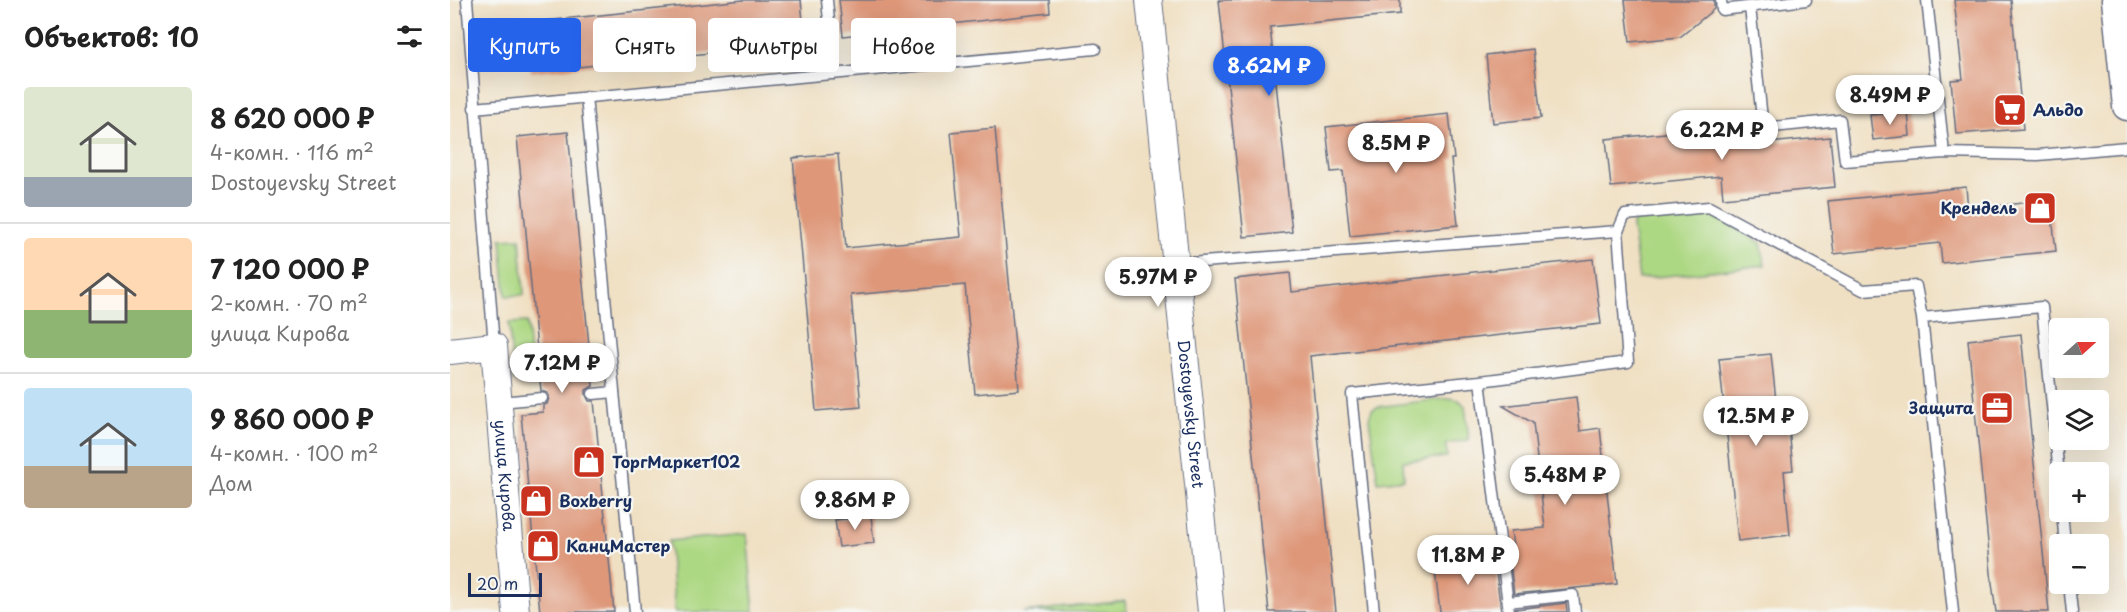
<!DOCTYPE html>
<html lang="ru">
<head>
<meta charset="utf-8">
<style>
  body { margin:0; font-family:"Playpen Sans",sans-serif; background:#f6f6f6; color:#222; height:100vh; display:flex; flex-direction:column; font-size:22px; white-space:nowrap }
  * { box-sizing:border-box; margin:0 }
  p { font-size:20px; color:#767676 }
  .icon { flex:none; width:33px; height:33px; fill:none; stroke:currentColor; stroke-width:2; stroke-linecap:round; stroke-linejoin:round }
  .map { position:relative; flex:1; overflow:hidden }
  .panel { display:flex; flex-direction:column; background:#fff; width:450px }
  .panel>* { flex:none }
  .guide { position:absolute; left:18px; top:18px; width:570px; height:54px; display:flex; gap:12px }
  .needle { width:39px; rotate:69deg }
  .tools { position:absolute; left:1599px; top:318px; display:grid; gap:12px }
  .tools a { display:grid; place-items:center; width:60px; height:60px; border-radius:6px; background:#fff; box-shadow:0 6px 24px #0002; font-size:30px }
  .scale { position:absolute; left:18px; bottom:15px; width:74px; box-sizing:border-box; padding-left:6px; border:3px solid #1b2f5e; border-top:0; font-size:16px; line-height:21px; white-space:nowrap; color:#1b2f5e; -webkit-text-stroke:4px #f6f6f2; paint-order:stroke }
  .price { position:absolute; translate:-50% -51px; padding:0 14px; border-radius:21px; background:#fff; color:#222; font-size:20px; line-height:39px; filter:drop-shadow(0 2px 3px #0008) }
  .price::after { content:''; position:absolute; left:50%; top:36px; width:18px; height:14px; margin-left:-9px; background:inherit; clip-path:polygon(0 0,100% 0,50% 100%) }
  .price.selected { background:#2563eb; color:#fff }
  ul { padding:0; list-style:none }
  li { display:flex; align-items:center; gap:18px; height:150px; padding:0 24px }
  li+li { border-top:2px solid #e0e0e0 }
  li span { display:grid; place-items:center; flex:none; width:168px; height:120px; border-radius:6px; color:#555 }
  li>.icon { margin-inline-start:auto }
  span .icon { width:72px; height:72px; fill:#fffc; stroke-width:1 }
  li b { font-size:26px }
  h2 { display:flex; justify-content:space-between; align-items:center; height:72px; padding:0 24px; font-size:26px }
  .chip { padding:0 21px; border-radius:6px; background:#fff; box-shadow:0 6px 24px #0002; font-size:21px; line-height:54px }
  .chip.selected { background:#2563eb; color:#fff }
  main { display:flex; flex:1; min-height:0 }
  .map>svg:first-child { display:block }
  .green { fill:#add883; stroke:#648470; stroke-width:1.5 }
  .building { fill:#de9779 }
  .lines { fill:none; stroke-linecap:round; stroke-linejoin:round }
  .service-casing { stroke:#666d81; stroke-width:13 }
  .tertiary-casing { stroke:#666d81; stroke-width:28 }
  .secondary-casing { stroke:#666d81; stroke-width:31 }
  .service { stroke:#fff; stroke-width:10 }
  .tertiary { stroke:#fff; stroke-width:26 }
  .secondary { stroke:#fff; stroke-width:28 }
  .labels { text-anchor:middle; stroke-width:4.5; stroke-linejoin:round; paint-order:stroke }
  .poi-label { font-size:16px; font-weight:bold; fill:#1b2f5e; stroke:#f6f6f2; text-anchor:start }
  .street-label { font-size:16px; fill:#1b2f5e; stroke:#f6f6f2 }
</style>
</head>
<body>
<main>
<section class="panel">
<h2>Объектов: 10<svg class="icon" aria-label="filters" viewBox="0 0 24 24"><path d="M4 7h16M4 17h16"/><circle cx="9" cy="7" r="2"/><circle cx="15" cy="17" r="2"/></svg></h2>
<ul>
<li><span style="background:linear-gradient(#dfe7d0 75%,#9aa5b1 0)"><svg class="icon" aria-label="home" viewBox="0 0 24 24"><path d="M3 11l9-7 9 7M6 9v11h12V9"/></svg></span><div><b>8 620 000 ₽</b><p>4-комн. · 116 m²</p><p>Dostoyevsky Street</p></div></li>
<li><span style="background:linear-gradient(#ffd9b3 60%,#8fb573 0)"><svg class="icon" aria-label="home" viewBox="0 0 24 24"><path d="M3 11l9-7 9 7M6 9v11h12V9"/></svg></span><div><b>7 120 000 ₽</b><p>2-комн. · 70 m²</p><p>улица Кирова</p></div></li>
<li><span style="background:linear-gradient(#bfe0f5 65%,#b9a48a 0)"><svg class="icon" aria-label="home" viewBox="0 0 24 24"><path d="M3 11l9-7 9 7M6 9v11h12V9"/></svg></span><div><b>9 860 000 ₽</b><p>4-комн. · 100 m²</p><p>Дом</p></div></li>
</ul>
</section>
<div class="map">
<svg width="1677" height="612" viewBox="0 0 1677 612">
  <rect width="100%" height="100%" fill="#f6f6f2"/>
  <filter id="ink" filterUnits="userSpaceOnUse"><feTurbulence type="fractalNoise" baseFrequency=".0167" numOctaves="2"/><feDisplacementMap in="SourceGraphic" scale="12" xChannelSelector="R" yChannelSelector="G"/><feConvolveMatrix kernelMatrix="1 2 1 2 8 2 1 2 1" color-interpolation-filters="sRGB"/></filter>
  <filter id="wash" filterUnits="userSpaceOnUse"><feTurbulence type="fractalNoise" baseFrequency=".008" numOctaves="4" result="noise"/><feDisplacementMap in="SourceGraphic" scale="24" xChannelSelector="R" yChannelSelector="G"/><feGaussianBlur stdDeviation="1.35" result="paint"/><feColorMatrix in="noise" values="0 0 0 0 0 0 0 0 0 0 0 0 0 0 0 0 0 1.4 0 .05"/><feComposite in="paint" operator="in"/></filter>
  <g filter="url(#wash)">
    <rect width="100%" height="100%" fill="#f0e0c3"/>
    <!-- green -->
    <path class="green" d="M1258,212L1311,243L1315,265L1189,279L1182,226L1186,220Z
      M70,238L74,295L56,296L51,239Z
      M77,322L82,379L63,380L59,323Z
      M999,398L1009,400L1015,406L1019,440L996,444L997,457L953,461L954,479L928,482L919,418L922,410L927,407Z
      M297,534L304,612H225L219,541Z
      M675,601L676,612H572Z"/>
    <g id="blocks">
      <!-- building -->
      <path class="building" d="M293,0H351L355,43L81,72L75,23Z
        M389,0H599L600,13L393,36Z
        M769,0H950V14L820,27L842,232L794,237Z
        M1175,0H1264V9L1230,37L1180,42Z
        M1504,0H1561L1573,129L1506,134L1501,80L1513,79Z
        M1083,49L1091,118L1043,123L1036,55Z
        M1458,112L1460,136L1423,140L1420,115Z
        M999,114L1004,159H1001L1008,225L900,236L893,171L881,172L876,127Z
        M1295,125L1297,145L1380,137L1385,187L1273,198L1271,176L1161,187L1156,139Z
        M545,128L569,390L525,394L515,285L401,295L411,407L366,411L343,158L388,154L396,248L511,237L501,132Z
        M118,132L143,386L136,390V395L139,401H144L164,612H90L71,414L93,412V405L97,404L99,398L98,393L91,391L67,137Z
        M1516,187L1518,209L1600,200L1606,251L1492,263L1490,243L1384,254L1378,201Z
        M1143,259L1151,324L860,356L886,612H819L785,279L840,273L842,292Z
        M1571,334L1599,612H1546L1542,583L1518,340Z
        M1321,354L1328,419L1338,418L1343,470L1334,471L1340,535L1288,541L1269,359Z
        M1126,397L1130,431L1150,428L1167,584L1064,594L1059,554H1064L1061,531L1095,528L1083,423L1053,406Z
        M421,516L424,543L389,547L385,520Z
        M1044,556L1051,612H990L984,563Z
        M1116,603L1117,612H1066V609Z"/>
    </g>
  </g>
  <g filter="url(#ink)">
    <use href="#blocks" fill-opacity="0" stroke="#666d81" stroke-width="1.5"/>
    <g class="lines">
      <!-- service casing -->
      <g class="service-casing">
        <path id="service" d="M17,0L44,346
          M377,0L384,74
          M1271,0L1272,10L1356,0
          M1477,0L1494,153
          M1300,7L1313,128L1390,120L1395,161L1494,153L1588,155L1677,147
          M136,97L185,612
          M24,108L645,49
          M1168,231L1175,215L1259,207L1413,290L1466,286L1472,318
          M726,264L1168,231L1178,362L1030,381L902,394L924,612
          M1030,381L1059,612
          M143,394L164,392
          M50,402L92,398
          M1612,512L1615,544
          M1619,584L1622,612
          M1058,602L1123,595L1125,612
          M1503,612L1472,318L1592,307L1610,484"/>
      </g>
      <!-- tertiary casing -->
      <g class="tertiary-casing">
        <g id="tertiary">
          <path id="s1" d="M699,0L761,612"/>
          <path id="s2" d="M0,351L44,346L66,612"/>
        </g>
      </g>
      <!-- secondary casing -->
      <g class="secondary-casing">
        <path id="secondary" d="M1666,0L1677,106"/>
      </g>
      <!-- service -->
      <use href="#service" class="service"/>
      <!-- tertiary -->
      <use href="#tertiary" class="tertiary"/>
      <!-- secondary -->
      <use href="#secondary" class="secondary"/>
    </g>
  </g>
  <!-- icons -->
  <defs>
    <g id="supermarket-square" transform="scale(1.725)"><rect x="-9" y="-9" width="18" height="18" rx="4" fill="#c8321e" stroke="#f6f6f2"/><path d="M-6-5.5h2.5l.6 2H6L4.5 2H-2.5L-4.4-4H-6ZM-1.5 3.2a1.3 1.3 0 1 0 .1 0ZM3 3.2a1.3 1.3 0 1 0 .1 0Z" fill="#fff"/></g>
    <g id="shop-square" transform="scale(1.725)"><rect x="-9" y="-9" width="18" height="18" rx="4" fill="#c8321e" stroke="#f6f6f2"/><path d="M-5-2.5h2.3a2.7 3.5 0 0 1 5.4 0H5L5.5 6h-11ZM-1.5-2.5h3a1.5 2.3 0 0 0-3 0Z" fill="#fff"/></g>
    <g id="office-square" transform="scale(1.725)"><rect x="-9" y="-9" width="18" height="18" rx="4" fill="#c8321e" stroke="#f6f6f2"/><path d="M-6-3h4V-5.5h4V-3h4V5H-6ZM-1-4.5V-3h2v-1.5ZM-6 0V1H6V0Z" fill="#fff"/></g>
  </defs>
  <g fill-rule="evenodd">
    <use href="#supermarket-square" x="1560" y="110"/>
    <use href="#shop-square" x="1590" y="208"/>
    <use href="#office-square" x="1547" y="408"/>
    <use href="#shop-square" x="139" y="462"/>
    <use href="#shop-square" x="86" y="501"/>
    <use href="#shop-square" x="93" y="546"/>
  </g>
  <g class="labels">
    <!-- poi labels -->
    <g class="poi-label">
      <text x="1583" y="116">Альдо</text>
      <text x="1567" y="214" text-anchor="end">Крендель</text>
      <text x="1524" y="414" text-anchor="end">Защита</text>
      <text x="162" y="468">ТоргМаркет102</text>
      <text x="109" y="507">Boxberry</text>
      <text x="116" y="552">КанцМастер</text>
    </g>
    <!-- street labels -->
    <g class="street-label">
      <text dy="6" stroke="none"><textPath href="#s1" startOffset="416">Dostoyevsky Street</textPath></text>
      <text dy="6" stroke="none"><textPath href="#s2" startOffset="174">улица Кирова</textPath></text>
    </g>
  </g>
</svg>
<div class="tools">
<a><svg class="needle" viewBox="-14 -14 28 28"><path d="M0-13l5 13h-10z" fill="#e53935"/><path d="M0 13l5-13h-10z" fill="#767676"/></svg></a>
<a><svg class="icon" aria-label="layers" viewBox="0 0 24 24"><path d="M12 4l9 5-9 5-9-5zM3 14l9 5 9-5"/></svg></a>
<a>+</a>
<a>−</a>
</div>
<div class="scale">20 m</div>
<b class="price selected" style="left:819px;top:97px">8.62M ₽</b>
<b class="price" style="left:1440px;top:126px">8.49M ₽</b>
<b class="price" style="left:1272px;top:161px">6.22M ₽</b>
<b class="price" style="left:946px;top:174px">8.5M ₽</b>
<b class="price" style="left:708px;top:308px">5.97M ₽</b>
<b class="price" style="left:112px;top:394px">7.12M ₽</b>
<b class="price" style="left:1306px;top:447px">12.5M ₽</b>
<b class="price" style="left:1115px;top:506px">5.48M ₽</b>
<b class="price" style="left:405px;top:531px">9.86M ₽</b>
<b class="price" style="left:1018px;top:586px">11.8M ₽</b>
<div class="guide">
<a class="chip selected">Купить</a>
<a class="chip">Снять</a>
<a class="chip">Фильтры</a>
<a class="chip">Новое</a>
</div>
</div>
</main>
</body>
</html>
